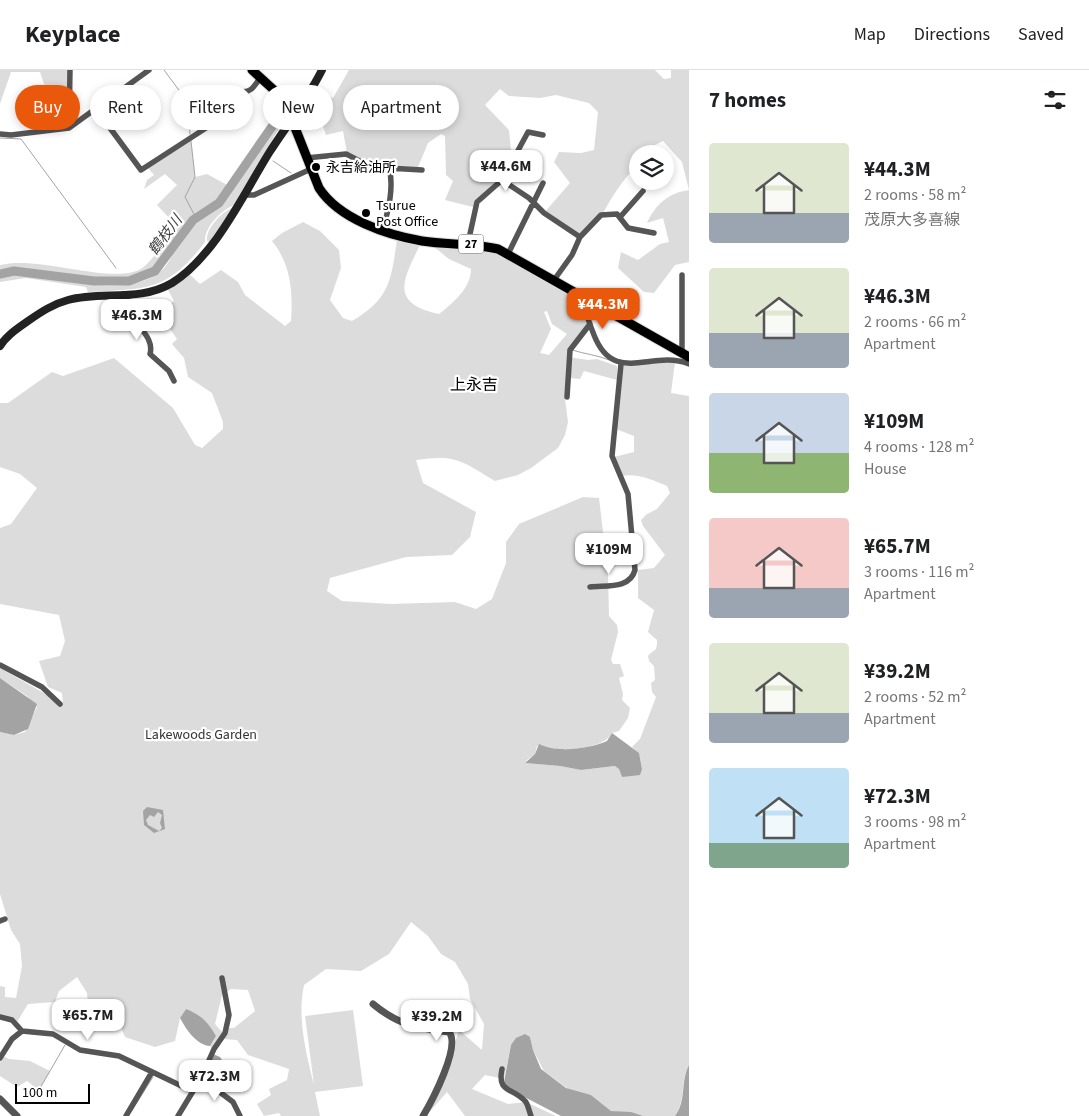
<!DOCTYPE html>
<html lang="en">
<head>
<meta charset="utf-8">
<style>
  body { margin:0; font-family:"Source Sans 3","Noto Sans JP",sans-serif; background:#f2f2f2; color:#202124; height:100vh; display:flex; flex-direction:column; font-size:19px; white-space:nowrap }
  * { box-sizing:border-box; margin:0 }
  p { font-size:16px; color:#757577 }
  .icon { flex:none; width:28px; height:28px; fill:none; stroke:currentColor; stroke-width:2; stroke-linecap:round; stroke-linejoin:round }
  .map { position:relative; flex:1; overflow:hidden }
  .sheet { display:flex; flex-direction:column; background:#fff; width:400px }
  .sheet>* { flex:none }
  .banner { position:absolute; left:15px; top:15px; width:475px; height:45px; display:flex; gap:10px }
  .controls { position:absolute; left:629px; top:75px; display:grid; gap:10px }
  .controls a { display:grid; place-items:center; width:45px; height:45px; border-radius:50%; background:#fff; box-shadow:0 2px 8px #0003; font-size:25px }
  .scale { position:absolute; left:15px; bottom:12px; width:75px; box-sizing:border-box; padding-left:5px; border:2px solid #000; border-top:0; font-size:14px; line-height:18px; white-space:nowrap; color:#000; -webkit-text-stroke:4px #fff; paint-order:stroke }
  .price { position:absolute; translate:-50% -42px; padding:0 11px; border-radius:10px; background:#fff; color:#222; font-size:16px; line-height:32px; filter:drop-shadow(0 1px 2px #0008) }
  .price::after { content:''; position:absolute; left:50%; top:30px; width:15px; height:11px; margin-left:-8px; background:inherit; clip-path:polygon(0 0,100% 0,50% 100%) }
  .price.on { background:#ea580c; color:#fff }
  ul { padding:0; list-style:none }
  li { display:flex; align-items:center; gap:15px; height:125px; padding:0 20px }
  li span { display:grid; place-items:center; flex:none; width:140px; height:100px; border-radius:5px; color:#555 }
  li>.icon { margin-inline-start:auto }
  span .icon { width:60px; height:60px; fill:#fffc; stroke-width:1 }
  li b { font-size:21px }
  h2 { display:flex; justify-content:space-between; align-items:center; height:60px; padding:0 20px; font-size:21px }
  .tag { padding:0 18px; border-radius:22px; background:#fff; box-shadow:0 2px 8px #0003; font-size:18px; line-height:45px }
  .tag.on { background:#ea580c; color:#fff }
  header { display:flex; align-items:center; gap:30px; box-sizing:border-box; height:70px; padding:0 25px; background:#fff; border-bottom:1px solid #e0e0e0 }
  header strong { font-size:24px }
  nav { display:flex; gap:28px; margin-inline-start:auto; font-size:18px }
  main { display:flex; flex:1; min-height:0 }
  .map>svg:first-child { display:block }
  .green { fill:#dcdcdc; fill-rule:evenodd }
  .water { fill:#a3a3a3; fill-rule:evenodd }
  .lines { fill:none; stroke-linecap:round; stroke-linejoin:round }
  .stream { stroke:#a3a3a3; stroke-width:1 }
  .river { stroke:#a3a3a3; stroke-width:9 }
  .primary-casing { stroke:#dbdbdb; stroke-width:11 }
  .minor { stroke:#555; stroke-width:5.5 }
  .tertiary { stroke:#555; stroke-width:7 }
  .secondary { stroke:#222; stroke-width:8 }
  .primary { stroke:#000; stroke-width:9 }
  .poi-dot { fill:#000; stroke:#fff; stroke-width:2 }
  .labels { text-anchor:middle; stroke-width:4.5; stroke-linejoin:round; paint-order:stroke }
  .shield { fill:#fff; stroke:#4c4c4c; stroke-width:1 }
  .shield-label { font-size:12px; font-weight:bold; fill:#000 }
  .poi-label { font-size:14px; fill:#000; stroke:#fff; text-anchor:start }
  .park-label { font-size:14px; fill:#333; stroke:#fff }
  .water-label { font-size:15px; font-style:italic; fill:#444; stroke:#fff }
  .quarter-label { font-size:16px; fill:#000; stroke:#fff }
</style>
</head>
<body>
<header>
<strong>Keyplace</strong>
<nav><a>Map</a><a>Directions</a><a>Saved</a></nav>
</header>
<main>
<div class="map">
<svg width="689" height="1046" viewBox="0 0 689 1046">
  <rect width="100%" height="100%" fill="#fff"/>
  <!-- green -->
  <path class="green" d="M0,0H69L67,51L50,32L40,2H11L0,34Z
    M349,0H655L664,9L671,8V0H689V192L675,195L654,223L644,222L618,198L621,182L638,190L660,174L669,172L663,148L647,153C655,135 668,123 689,120L682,92L663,71L651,77L646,84H638L637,96C622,110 611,128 601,147C596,154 588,161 582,167L544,143L570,113L554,92L559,82L581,83L594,80L598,42L589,33L556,25L540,28L509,26L500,19L485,35L509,60L512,91L497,114L473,137L445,130L453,111L446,105L445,66L441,64L428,73L418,97H412L371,95L347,83L343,61L326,65L318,41L309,37L318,21L333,28Z
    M277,50L279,58L235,135C221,140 204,157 205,172C166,223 147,218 88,222L86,217L26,208L0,212V205C14,201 42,199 53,210C86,214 138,225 164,198C170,191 174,182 177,174C185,158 208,143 223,135L222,131L257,80L260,82L258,79Z
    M191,71L195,107L207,104L229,116L218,132L185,157L154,200L146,205L126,210H110L23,200L0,203V195C40,185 111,215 141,199C148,195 167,171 170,163C172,160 172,156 174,153L157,135L177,115L165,104L144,119L147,110L154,105L148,98Z
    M235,137L209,172L207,171C205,159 224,139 235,137Z
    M303,152L320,161L339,180L341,198L330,230L343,248L352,251C390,229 391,210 397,170L420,175C403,210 389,233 439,244C453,233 471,218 471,199L449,189L433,176L473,178L493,182L579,229L588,254L569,279L565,329L568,352L565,365L558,378L531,398L518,405L495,411C462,391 456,384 416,390L423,413L476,442L470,467L452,485L406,487L330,508L327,521L342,531L391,534L455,532L476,539L492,529L506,493V472L519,454L583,427L599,428L608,504L609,546L617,555L618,562L611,590L613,594H620L624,606L619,608L623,624L622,630L630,638L628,648L619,661L612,663C601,682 557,681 537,676L535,684L527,690L525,693L560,696L581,700L616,696L619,699L622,707L642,699L639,684L632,677L640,669L656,627L652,622L651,613L655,610L654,596L649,591L648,586C655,578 657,583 657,570L648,562L654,540L638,528V500L654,498L665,485L643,456L641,450L647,444L657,439L670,423L667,416C652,410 638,403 622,406L614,387L634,382V366L616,359L621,298L625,295L675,292L671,323L689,326V995C680,1011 686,1030 675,1046H643L611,1041L591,1025L571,1021L544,1001L533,980L530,967L511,975L504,1009L485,1005L472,1019L508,1034L526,1032L556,1046H465L447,1022L426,1046L441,1018L459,960L482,980L484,954L470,929L468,914L455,892L441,884L428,866L411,852L389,884L361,901L326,899L304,915C297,948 306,983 314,1015L305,946L353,940L363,1016L315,1022L320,1046H281L279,1043L264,1046L257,1034L271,1025L269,1019L287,1010L289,999L248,985L237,970L223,969L229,958H234L255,941L248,920L231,919L222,925L215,954L223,963L213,979L210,976L216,966L186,939L180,948L175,971L155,977L125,967L122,960L123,947L103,940L81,943L88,935L87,923L77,907L59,921L55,932L28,934L17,952L0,946V916L5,917V927L16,928L22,896L20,874L11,860L0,824V662L14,665L25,662L37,637L27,626L0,608V598L63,634L62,623L48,617L39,591L60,586L65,571L59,545L0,534V458L11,454L37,418L20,404L0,397V333H8L52,302L63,306L114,288L173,338L195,375L202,378L223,359V352L212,323L188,307L184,288L172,274L177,269L166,253L165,238L174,231L168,220L188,203L200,214L221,200L238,212L245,225L285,256L291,251C293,222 291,194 272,171L282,163ZM547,241L552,254L567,264L549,285L540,283L551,259L544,242Z
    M569,287L588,290L597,289L617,296V310L584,301L580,309L570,308Z
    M3,986L9,989L30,991L50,1001L34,1028L30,1025L36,1018L27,1011L17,1017L0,1006V992Z"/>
  <!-- water -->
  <path class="water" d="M0,608L37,634L28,659L14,665L0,662Z
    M612,663L639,683L642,699L640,705L622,707L619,699L615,696L581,700L560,696L525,693L535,684L539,674C556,683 590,679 607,671Z
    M147,737L163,740L165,759L154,763L144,755L143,741ZM158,742L162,745L160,753L162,758L159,761L148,755L146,750L150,745L154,747Z
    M186,939C201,945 208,952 216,966L210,976C196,975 186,959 180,948Z
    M525,964L530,967L533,980L541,999L566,1018L591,1025L611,1041L631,1042L643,1046H561L507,1018L504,1012L511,975L516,968Z
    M213,984L220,987L226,996L219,1003L208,994Z
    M689,995V1046H675C687,1030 680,1012 689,995Z"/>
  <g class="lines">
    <!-- stream -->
    <path class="stream" d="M164,0L187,31L190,64
      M0,68L21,69L116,198
      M191,71L195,107L185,127L196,148
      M256,79L260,82
      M273,91L291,103
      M572,280C585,284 597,285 609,290
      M39,1020L65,975
      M131,1042L153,1007"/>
    <!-- river -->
    <path class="river" d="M0,204L14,201L94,211H129L155,201L193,150L219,133L280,45L298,24"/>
    <!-- primary casing -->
    <g class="primary-casing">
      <path id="primary" d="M252,0L274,20L292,50L319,118C339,149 387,165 422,171C447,175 473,173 498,179L689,287"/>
    </g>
    <!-- minor -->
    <path class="minor" d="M96,39L141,100L223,47L239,21C250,24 254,17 260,8
      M69,58L70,0
      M0,64L11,65L69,58L149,0
      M306,88L346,84L371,97L422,100
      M502,110L529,128L544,143L580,167
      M246,125H254L311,99
      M621,146L643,121
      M382,159C389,142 394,115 389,97
      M468,173L477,132L502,110L528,62L543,65
      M508,184L543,113
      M682,205V283
      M554,210L572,185L580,167L601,145L617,144L628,158L654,163
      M128,225C124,251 156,263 150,284L169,301L174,311
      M584,227C584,240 589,253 594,265C614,316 651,279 689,294
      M567,327L570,280L590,254
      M590,517C607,515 630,519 635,500L628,424L612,386L621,294
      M0,595L42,617L60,634
      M0,851L5,849
      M0,947L12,950L22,961
      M0,988L12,969L22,961L53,964L80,980L119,986L192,1021
      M502,999C497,1023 512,1017 525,1031C528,1034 529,1041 531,1046
      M201,1008L233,1032L240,1046
      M126,1046L152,1002
      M178,1046L201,1008L214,979L225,963L229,945L222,908"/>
    <!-- tertiary -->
    <path class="tertiary" d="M373,934C398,955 417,958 449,962C461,976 432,1031 423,1046
      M0,1029L17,1046"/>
    <!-- secondary -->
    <path class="secondary" d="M0,276C7,265 17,259 28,251C41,242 53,234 68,230C102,221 140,232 172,213C215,186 243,125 269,83C287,55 307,30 322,0"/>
    <!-- primary -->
    <use href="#primary" class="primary"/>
  </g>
  <!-- markers -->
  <g class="poi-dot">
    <circle cx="316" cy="97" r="5"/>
    <circle cx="366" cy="143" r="5"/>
  </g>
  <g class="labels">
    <!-- shield labels -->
    <rect class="shield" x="458.5" y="164.5" width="25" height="19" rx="4"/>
    <g class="shield-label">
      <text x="471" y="178">27</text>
    </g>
    <!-- poi labels -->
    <g class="poi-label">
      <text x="326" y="102">永吉給油所</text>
      <text x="376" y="140">Tsurue<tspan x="376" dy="16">Post Office</tspan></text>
    </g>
    <!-- park labels -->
    <g class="park-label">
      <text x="201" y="669">Lakewoods Garden</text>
    </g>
    <!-- water labels -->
    <g class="water-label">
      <text transform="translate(165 165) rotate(-53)" y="5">鶴枝川</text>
    </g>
    <!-- quarter labels -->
    <g class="quarter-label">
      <text x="474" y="320">上永吉</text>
    </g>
  </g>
</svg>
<div class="controls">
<a><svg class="icon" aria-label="layers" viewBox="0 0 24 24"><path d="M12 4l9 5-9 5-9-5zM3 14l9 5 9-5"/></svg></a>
</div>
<div class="scale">100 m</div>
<b class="price" style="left:506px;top:122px">¥44.6M</b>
<b class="price on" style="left:603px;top:260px">¥44.3M</b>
<b class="price" style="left:137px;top:271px">¥46.3M</b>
<b class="price" style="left:609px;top:505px">¥109M</b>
<b class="price" style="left:88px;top:971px">¥65.7M</b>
<b class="price" style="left:437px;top:972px">¥39.2M</b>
<b class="price" style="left:215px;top:1032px">¥72.3M</b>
<div class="banner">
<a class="tag on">Buy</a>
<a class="tag">Rent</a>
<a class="tag">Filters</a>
<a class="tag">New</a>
<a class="tag">Apartment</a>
</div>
</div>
<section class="sheet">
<h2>7 homes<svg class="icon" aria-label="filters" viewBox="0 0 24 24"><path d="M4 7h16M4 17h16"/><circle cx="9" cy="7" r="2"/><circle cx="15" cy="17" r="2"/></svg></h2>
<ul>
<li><span style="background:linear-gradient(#dfe7d0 70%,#9aa5b1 0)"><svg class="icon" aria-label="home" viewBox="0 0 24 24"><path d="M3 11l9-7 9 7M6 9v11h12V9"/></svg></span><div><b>¥44.3M</b><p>2 rooms · 58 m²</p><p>茂原大多喜線</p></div></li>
<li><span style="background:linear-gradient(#dfe7d0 65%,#9aa5b1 0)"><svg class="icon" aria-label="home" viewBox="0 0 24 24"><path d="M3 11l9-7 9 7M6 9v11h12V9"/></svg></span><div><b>¥46.3M</b><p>2 rooms · 66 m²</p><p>Apartment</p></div></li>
<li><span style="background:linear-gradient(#c9d6e8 60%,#8fb573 0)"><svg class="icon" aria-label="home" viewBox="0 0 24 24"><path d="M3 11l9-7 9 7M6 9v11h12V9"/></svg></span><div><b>¥109M</b><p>4 rooms · 128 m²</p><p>House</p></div></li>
<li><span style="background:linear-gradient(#f6c9c9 70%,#9aa5b1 0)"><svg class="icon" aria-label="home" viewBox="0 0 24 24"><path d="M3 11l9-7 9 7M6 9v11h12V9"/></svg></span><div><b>¥65.7M</b><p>3 rooms · 116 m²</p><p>Apartment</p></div></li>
<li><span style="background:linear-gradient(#dfe7d0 70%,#9aa5b1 0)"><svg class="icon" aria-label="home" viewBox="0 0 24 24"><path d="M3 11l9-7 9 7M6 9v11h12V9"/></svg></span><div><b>¥39.2M</b><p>2 rooms · 52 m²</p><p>Apartment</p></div></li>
<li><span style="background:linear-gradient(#bfe0f5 75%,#7fa58c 0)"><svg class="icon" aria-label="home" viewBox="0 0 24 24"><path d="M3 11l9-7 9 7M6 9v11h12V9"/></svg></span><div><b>¥72.3M</b><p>3 rooms · 98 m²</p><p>Apartment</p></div></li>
</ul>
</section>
</main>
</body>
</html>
